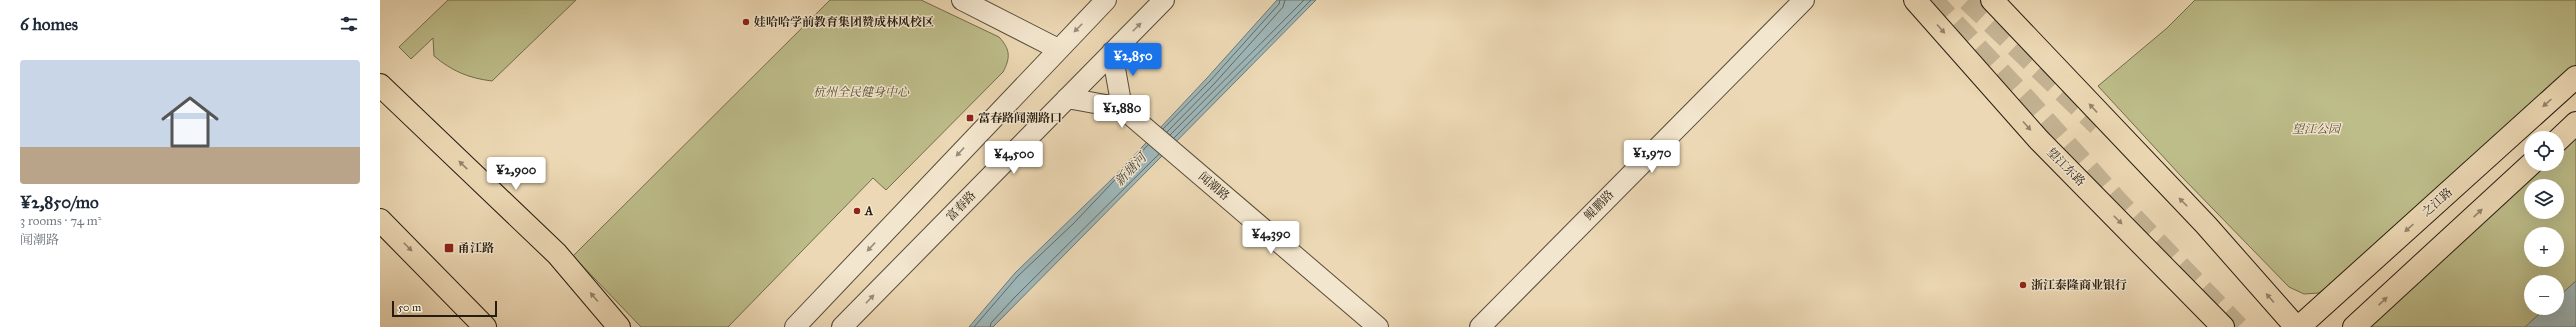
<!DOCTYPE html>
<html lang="en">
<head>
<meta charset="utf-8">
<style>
  body { margin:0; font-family:"IM FELL Great Primer","Noto Serif SC",serif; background:#f6f6f7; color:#1f2937; height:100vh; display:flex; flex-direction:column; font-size:15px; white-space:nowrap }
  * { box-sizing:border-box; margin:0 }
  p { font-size:13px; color:#747a83 }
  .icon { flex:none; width:22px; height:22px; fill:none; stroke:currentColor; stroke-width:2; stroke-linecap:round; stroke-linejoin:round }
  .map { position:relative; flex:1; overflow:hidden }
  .panel { display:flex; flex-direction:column; background:#fff; width:380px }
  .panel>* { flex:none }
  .buttons { position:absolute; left:2144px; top:131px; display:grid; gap:8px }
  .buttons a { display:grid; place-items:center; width:40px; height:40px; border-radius:50%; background:#fff; box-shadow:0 4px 16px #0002; font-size:20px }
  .scale { position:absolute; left:12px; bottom:10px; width:105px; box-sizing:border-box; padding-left:4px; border:2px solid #261d11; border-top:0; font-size:11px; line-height:14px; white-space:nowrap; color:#261d11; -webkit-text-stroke:3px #f3e6ce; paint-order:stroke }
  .price { position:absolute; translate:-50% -34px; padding:0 9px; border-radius:4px; background:#fff; color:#222; font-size:13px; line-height:26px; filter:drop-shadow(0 1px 2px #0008) }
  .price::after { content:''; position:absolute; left:50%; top:24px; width:12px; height:9px; margin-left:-6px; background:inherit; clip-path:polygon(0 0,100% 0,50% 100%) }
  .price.selected { background:#1a73e8; color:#fff }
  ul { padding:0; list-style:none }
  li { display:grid; align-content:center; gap:8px; height:212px; padding:0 20px }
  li+li { border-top:1px solid #e0e1e3 }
  li span { display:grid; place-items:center; height:124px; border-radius:4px; color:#555 }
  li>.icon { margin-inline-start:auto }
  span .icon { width:72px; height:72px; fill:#fffc; stroke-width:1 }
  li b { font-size:17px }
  h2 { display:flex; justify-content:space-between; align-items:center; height:48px; padding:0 20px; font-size:17px }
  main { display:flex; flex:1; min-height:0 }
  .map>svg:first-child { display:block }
  .green { fill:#bdbd8a; stroke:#726d4e; fill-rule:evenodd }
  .water { fill:#9eb7b9; stroke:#6e7976 }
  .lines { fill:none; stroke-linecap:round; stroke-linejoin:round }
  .shore { stroke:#626a65; stroke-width:1 }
  .highway-tunnel { stroke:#c4b393; stroke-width:22; stroke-dasharray:22 11; stroke-linecap:butt }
  .minor-casing { stroke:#584c3a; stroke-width:22 }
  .major-casing { stroke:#261d11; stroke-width:24 }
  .minor { stroke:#f3e6ce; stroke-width:20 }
  .major { stroke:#ecd8b4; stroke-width:22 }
  .oneway { fill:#978c79 }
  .oneway2 { fill:#93846b }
  .poi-dot { fill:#8f2418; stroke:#f3e6ce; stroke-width:1.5 }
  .labels { text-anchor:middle; stroke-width:3; stroke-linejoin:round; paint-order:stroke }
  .poi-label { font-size:12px; font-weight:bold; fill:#261d11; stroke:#f3e6ce; text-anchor:start }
  .park-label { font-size:12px; font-style:italic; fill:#534d35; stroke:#f3e6ce }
  .street-label { font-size:12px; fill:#261d11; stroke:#f3e6ce }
  .water-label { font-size:13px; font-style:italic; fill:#4a4b43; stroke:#f3e6ce }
</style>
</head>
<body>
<main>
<section class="panel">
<h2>6 homes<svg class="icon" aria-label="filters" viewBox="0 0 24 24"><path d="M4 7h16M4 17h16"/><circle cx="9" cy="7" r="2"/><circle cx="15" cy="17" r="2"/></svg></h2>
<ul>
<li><span style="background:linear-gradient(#c9d6e8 70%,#b9a48a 0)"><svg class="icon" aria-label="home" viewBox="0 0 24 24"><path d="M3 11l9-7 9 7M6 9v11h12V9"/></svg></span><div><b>¥2,850/mo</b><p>3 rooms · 74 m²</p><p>闻潮路</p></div></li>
</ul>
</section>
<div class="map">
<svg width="2196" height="327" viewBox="0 0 2196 327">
  <rect width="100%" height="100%" fill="#ecd8b4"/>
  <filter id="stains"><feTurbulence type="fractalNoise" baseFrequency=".005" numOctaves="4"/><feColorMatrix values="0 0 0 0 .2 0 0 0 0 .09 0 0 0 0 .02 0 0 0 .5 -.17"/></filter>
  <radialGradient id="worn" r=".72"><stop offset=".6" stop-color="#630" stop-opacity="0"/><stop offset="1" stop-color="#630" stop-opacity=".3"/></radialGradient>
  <!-- green -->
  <path class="green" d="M68,0H196L112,81C88,78 72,71 54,56L53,38L31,59L19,47Z
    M450,0H541L619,37C630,49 631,57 623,72L506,190L493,178L348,327H261L193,256Z
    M1815,0H2196V71L2127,140L1939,293L1924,294L1909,287L1801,176L1718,86L1787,28Z
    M2196,136V281L2177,298V282H2151V308H2166L2145,327H1990L2166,164H2177V153ZM2151,186H2177V212H2151ZM2151,234H2177V260H2151Z"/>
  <!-- water -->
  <path class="water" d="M897,0H936L613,327H589L635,273L732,179L827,78Z
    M2196,281V327H2145L2166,308H2177V298Z"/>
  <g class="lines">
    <!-- shore -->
    <path class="shore" d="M783,129L830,81L899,4L900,0
      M787,132L834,84L903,7L905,0
      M790,135L924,0
      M794,138L931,0
      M594,327L638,276L694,223L768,145
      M610,327L611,323L634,298L779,154"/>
    <!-- highway-tunnel -->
    <path class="highway-tunnel" d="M1552,0L1650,104L1736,200L1858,327
      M1588,0L1718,125"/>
    <!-- minor casing -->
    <g class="minor-casing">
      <path id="minor" d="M582,0L678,49
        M732,52L742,108
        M687,98L742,108L998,327
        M415,327L726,0
        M462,327L784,0
        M1100,327L1424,0"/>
    </g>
    <!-- major casing -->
    <g class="major-casing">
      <path id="major" d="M1535,0L1659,140L1843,327
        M1612,0L1826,225L1916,327
        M0,85L177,254L239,327
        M2177,141L2196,123
        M0,220L105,327
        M1919,327L2196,77
        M1974,327L2151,164"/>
    </g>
    <!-- minor -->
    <use href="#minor" class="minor"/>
    <!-- major -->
    <use href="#major" class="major"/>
  </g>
  <!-- one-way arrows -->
  <defs><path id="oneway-solid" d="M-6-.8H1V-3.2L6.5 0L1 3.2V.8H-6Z"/></defs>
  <g class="oneway">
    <use href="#oneway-solid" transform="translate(757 27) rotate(-45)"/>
    <use href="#oneway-solid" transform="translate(698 28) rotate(135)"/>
    <use href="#oneway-solid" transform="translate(580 152) rotate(133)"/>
    <use href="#oneway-solid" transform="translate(491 247) rotate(133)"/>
    <use href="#oneway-solid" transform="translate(490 299) rotate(-46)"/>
  </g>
  <g class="oneway2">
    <use href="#oneway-solid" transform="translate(1561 29) rotate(48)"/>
    <use href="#oneway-solid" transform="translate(2167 103) rotate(138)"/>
    <use href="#oneway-solid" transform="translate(1713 108) rotate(-133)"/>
    <use href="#oneway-solid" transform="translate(1647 126) rotate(48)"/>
    <use href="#oneway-solid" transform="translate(83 165) rotate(-136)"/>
    <use href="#oneway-solid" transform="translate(1803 202) rotate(-135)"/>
    <use href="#oneway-solid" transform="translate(2098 213) rotate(-43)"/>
    <use href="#oneway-solid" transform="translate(1738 220) rotate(45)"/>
    <use href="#oneway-solid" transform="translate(2029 228) rotate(138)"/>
    <use href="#oneway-solid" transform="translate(28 247) rotate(45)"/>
    <use href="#oneway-solid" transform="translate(214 297) rotate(-131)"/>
    <use href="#oneway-solid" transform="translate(1890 298) rotate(-131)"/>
    <use href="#oneway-solid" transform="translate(2003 301) rotate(-43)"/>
  </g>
  <!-- markers -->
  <g class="poi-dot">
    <circle cx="366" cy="22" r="4"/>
    <rect x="586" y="114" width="8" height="8" rx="2"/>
    <circle cx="477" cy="211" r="4"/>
    <rect x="64" y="243" width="10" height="10" rx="2"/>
    <circle cx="1643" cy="285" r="4"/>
  </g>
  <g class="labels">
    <!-- poi labels -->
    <g class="poi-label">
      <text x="374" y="26">娃哈哈学前教育集团赞成林风校区</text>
      <text x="598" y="122">富春路闻潮路口</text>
      <text x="485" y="215">A</text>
      <text x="78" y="252">甬江路</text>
      <text x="1651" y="289">浙江泰隆商业银行</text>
    </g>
    <!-- park labels -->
    <g class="park-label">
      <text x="481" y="96">杭州全民健身中心</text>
      <text x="1936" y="133">望江公园</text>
    </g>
    <!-- street labels -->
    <g class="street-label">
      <text transform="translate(1686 167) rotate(45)" y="4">望江东路</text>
      <text transform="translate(834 186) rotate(40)" y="4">闻潮路</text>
      <text transform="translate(2057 202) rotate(-42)" y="4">之江路</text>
      <text transform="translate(1219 205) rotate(-46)" y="4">鲲鹏路</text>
      <text transform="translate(581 206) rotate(-46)" y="4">富春路</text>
    </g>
    <!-- water labels -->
    <g class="water-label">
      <text transform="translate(750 169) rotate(-47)" y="5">新塘河</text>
    </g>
  </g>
  <rect width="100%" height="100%" filter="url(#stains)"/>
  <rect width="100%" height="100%" fill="url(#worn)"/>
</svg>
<div class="buttons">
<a><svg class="icon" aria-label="locate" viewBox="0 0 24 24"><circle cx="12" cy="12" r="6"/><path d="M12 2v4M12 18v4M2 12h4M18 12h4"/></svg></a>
<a><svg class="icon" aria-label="layers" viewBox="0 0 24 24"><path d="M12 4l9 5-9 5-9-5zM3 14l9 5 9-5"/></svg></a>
<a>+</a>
<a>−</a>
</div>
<div class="scale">50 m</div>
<b class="price selected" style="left:753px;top:77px">¥2,850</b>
<b class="price" style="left:742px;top:129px">¥1,880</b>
<b class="price" style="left:1272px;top:174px">¥1,970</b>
<b class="price" style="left:634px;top:175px">¥4,500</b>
<b class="price" style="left:136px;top:191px">¥2,900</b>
<b class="price" style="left:891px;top:255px">¥4,390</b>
</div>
</main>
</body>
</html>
